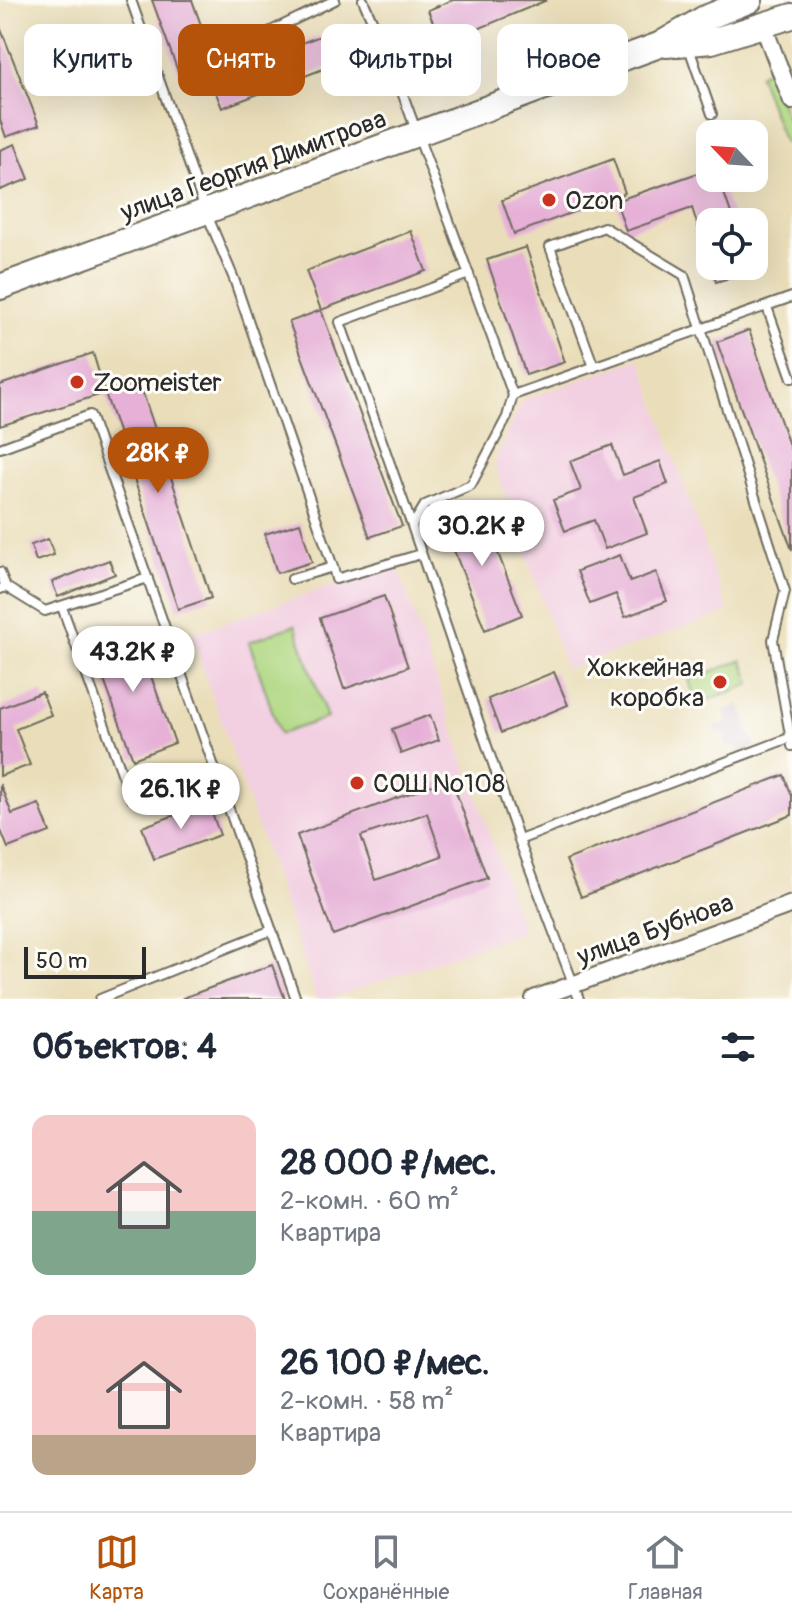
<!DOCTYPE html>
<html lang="ru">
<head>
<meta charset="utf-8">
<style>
  body { margin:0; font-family:Pangolin,sans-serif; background:#f2f2f3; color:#1f2937; height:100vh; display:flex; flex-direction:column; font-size:30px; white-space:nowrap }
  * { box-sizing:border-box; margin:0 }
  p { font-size:26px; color:#747a83 }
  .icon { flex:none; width:44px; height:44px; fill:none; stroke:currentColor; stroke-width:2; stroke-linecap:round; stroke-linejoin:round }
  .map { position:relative; height:999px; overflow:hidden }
  .drawer { display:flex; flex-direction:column; background:#fff; flex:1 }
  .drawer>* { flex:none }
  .top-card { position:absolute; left:24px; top:24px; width:744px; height:72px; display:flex; gap:16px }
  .needle { width:52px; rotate:295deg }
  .buttons { position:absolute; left:696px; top:120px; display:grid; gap:16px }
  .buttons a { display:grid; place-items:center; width:72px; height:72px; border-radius:16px; background:#fff; box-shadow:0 8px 32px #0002; font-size:40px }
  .scale { position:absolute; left:24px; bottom:20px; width:122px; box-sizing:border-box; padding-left:8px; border:4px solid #2b2b2b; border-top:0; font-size:22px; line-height:28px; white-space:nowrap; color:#2b2b2b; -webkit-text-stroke:6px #fdfcf7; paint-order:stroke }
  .price { position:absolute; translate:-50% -68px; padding:0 18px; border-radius:28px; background:#fff; color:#222; font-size:26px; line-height:52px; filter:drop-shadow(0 2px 4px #0008) }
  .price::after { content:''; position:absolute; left:50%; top:48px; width:24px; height:18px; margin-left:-12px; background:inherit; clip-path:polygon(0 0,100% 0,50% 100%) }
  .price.on { background:#b45309; color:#fff }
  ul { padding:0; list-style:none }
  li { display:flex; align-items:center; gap:24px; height:200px; padding:0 32px }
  li span { display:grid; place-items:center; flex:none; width:224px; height:160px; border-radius:16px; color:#555 }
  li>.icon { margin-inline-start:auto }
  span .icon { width:96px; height:96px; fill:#fffc; stroke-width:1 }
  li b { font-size:34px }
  h2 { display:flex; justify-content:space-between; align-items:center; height:96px; padding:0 32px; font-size:34px }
  .pill { padding:0 28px; border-radius:16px; background:#fff; box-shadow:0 8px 32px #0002; font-size:28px; line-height:72px }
  .pill.on { background:#b45309; color:#fff }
  .dock { display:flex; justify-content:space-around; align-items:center; height:112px; border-top:2px solid #e0e1e3; background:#fff; font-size:22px; color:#747a83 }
  .dock a { display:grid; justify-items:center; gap:4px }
  .dock .on { color:#b45309 }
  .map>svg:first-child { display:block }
  .built { fill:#f2cfe1 }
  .industrial { fill:#cfbdcf }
  .green { fill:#b0d883; stroke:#6e8257; stroke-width:2 }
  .building { fill:#e6b0d7; fill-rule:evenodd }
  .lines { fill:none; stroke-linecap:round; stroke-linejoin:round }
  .lane-casing { stroke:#6e6a5d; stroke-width:12 }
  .street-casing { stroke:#6e6a5d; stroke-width:20 }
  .secondary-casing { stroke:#6e6a5d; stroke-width:28 }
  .lane { stroke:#fff; stroke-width:8 }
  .street { stroke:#fff; stroke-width:16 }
  .secondary { stroke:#fff; stroke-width:24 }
  .poi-dot { fill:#c8321e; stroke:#fdfcf7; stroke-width:3 }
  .labels { text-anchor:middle; stroke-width:6; stroke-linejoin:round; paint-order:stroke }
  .street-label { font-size:26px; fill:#2b2b2b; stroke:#fdfcf7 }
  .poi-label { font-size:26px; fill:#2b2b2b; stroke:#fdfcf7; text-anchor:start }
</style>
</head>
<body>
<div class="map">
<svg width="792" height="999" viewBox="0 0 792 999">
  <rect width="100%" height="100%" fill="#fdfcf7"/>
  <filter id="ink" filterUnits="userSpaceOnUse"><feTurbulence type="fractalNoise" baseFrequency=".0125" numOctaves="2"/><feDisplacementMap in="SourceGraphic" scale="16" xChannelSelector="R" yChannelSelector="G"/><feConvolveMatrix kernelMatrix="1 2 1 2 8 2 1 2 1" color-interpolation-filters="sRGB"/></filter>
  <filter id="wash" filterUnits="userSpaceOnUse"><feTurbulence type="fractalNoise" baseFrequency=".006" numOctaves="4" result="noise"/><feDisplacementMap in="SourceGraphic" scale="32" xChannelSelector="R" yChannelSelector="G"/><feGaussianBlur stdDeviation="1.8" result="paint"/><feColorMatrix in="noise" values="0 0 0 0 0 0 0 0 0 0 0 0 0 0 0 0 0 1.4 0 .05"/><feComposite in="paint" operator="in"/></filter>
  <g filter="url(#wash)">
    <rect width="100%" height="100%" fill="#eadeba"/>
    <!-- built -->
    <path class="built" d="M640,359L728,612L566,669L494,463L523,400Z
      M396,563L523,931L329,999H317L191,634Z"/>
    <!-- industrial -->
    <path class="industrial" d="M740,704L756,747L738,754L736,746L727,749L722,733L717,734L714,727L728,722L724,711Z"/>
    <!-- green -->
    <path class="green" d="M768,69L792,132V140L784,143L759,75Z
      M295,625L327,718L280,734L249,642Z
      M742,660L751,684L697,704L689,680Z"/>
    <g id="blocks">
      <!-- building -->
      <path class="building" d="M152,0H192L215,64L180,77Z
        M453,0H547L442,44L428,10Z
        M0,27L39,125L6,137L0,120Z
        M320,36L331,66L222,108L210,78Z
        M15,144L29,179L0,190V150Z
        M613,159L625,193L514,234L502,200Z
        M710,169V178H750V180L723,190L734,222H710V254H707L692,208L626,231L616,201Z
        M411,231L426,271L321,310L306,271Z
        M526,247L565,362L526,375L487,260Z
        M711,266H758L759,269L716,282Z
        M321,310L402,526L370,537L289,322Z
        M749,330L792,454V550L717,342Z
        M93,353L105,393L0,426V385Z
        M139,381L211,598L178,609L105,393Z
        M612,445L623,475L660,461L668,484L634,497L647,533L605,549L594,520L565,531L553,500L581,490L570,461Z
        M480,507L522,615L485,630L443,522Z
        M300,523L312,562L277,573L265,534Z
        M48,539L54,555L36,561L31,545Z
        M620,555L630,582L656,572L667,601L625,617L616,594L590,604L577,571Z
        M109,560L115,574L58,597L52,582Z
        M384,596L408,667L344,689L320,618Z
        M134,629L175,743L133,759L91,645Z
        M554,672L568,705L501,733L488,699Z
        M42,692L51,715L16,729L30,765L0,776V708Z
        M430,715L439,740L401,754L392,729Z
        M784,775L792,796V815L581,897L566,860Z
        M451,778L487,878L333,935L297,835ZM427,813L442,856L376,880L361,836Z
        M0,784L12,814L39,804L50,832L8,848L0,828Z
        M208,803L220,835L154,859L142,827Z
        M272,965L285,999H184L183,998Z"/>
    </g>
  </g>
  <g filter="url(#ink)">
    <use href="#blocks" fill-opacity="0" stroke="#6e6a5d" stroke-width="2"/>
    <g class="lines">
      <!-- lane casing -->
      <g class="lane-casing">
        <path id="lane" d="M131,0L206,212L234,279L333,567
          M363,0L395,73L513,395
          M242,45L335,0
          M689,48L712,114
          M767,307L792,378
          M594,367L550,247L604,227L684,275L785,591L773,640L792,746
          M0,448L90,415L296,999
          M412,526L340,322L469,274
          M0,572L6,587
          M292,579L333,567L336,579L421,554
          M0,589L6,587L45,611L148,578
          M62,607L131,798L216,772
          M519,840L789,738
          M100,999L272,930
          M579,999L519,840L412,526L425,505L471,485L507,417L513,395L792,297"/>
      </g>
      <!-- street casing -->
      <g class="street-casing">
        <path id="street" d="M763,25L792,101
          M534,999L792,904"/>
      </g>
      <!-- secondary casing -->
      <g class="secondary-casing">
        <path id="secondary" d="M666,45L712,41L792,16
          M0,287L659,45L703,19L750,0"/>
      </g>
      <!-- lane -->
      <use href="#lane" class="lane"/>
      <!-- street -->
      <use href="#street" class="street"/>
      <!-- secondary -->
      <use href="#secondary" class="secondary"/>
    </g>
  </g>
  <!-- markers -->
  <g class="poi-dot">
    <circle cx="549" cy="200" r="8"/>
    <circle cx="77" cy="382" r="8"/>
    <circle cx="720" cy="682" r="8"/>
    <circle cx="357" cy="783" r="8"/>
  </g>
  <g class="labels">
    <!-- street labels -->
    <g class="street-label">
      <text transform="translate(253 165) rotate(-20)" y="9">улица Георгия Димитрова</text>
      <text transform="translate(655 929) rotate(-20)" y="9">улица Бубнова</text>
    </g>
    <!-- poi labels -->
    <g class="poi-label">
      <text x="565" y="209">Ozon</text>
      <text x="93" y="391">Zoomeister</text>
      <text x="704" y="676" text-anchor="end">Хоккейная<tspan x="704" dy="30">коробка</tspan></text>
      <text x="373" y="792">СОШ №108</text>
    </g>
  </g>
</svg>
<div class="buttons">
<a><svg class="needle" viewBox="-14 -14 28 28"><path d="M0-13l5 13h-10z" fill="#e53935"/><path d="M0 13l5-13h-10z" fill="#747a83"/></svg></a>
<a><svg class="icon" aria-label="locate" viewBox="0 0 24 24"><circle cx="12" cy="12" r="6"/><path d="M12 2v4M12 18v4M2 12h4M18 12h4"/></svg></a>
</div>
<div class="scale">50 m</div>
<b class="price on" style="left:158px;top:495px">28K ₽</b>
<b class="price" style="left:482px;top:568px">30.2K ₽</b>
<b class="price" style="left:133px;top:694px">43.2K ₽</b>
<b class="price" style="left:181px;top:831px">26.1K ₽</b>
<div class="top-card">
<a class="pill">Купить</a>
<a class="pill on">Снять</a>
<a class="pill">Фильтры</a>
<a class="pill">Новое</a>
</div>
</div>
<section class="drawer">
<h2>Объектов: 4<svg class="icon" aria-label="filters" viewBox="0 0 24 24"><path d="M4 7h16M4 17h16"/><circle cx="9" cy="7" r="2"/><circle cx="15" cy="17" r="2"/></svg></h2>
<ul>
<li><span style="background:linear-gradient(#f6c9c9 60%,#7fa58c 0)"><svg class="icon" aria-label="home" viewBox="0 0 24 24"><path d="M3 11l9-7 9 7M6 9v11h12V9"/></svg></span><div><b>28 000 ₽/мес.</b><p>2-комн. · 60 m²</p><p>Квартира</p></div></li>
<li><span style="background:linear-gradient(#f6c9c9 75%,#b9a48a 0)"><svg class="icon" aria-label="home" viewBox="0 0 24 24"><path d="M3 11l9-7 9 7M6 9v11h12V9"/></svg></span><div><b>26 100 ₽/мес.</b><p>2-комн. · 58 m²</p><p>Квартира</p></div></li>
</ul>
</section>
<nav class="dock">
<a class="on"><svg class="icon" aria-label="map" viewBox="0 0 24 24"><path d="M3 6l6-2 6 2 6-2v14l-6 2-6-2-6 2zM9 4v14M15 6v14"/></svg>Карта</a>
<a><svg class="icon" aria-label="saved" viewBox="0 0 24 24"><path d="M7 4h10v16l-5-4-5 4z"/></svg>Сохранённые</a>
<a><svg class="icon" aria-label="home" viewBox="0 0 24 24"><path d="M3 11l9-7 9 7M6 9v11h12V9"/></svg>Главная</a>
</nav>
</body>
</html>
